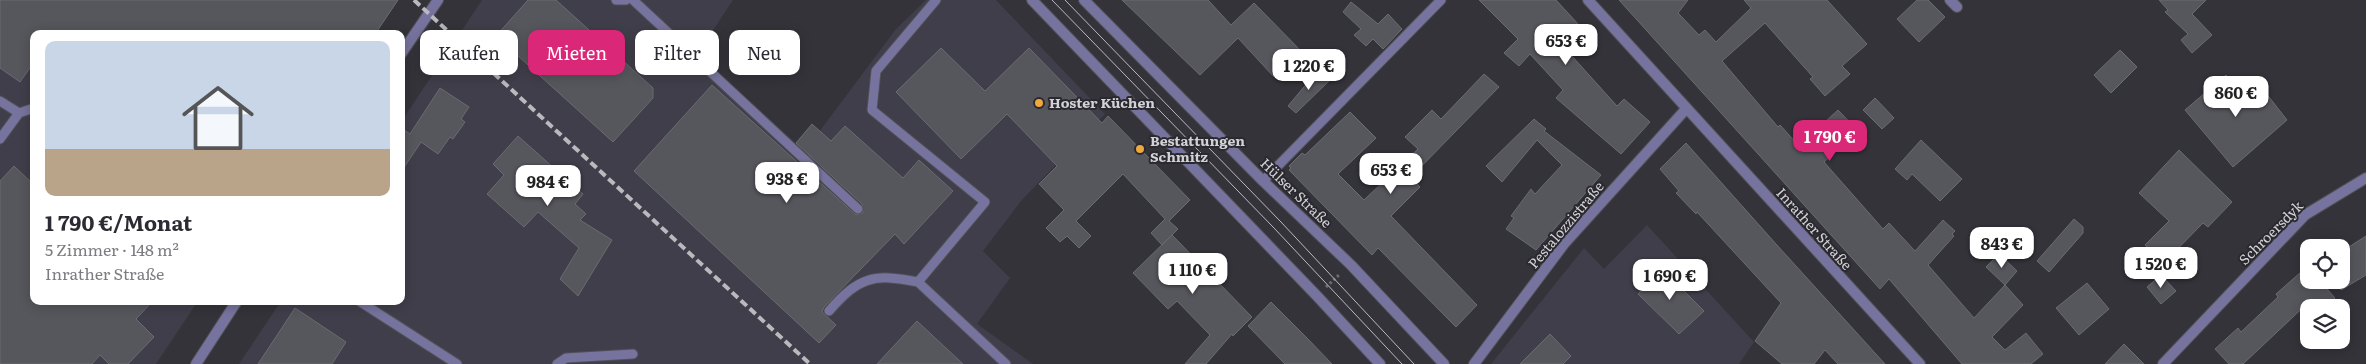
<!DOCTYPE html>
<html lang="de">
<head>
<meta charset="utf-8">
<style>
  body { margin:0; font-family:Literata,serif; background:#f2f2f3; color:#2b2b33; height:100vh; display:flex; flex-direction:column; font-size:19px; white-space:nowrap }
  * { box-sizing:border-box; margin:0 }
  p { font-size:16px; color:#7c7c81 }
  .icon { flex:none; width:28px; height:28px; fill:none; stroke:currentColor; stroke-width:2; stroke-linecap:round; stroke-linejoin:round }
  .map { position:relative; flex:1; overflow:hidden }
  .sheet { position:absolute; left:30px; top:30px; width:375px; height:275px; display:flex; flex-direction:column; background:#fff; border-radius:10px; box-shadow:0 2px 12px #0003 }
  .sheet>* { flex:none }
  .guide { position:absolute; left:420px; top:30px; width:475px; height:45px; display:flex; gap:10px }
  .buttons { position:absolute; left:2300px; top:239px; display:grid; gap:10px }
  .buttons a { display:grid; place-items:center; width:50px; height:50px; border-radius:10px; background:#fff; box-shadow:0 2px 12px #0003; font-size:25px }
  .price { position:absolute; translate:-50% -42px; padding:0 11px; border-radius:10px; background:#fff; color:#222; font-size:16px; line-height:32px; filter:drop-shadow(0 1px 2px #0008) }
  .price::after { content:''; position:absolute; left:50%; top:30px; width:15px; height:11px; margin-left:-8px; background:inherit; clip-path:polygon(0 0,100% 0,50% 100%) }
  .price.active { background:#db2777; color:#fff }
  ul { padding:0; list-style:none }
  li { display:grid; align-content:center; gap:10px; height:265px; padding:0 15px }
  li+li { border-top:1px solid #e1e1e2 }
  li span { display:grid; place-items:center; height:155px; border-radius:10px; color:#555 }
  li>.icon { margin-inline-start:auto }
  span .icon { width:90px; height:90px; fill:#fffc; stroke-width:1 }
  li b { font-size:21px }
  .tag { padding:0 18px; border-radius:10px; background:#fff; box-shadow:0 2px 12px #0003; font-size:18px; line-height:45px }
  .tag.active { background:#db2777; color:#fff }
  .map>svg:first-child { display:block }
  .built { fill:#3f3e4a }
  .building { fill:#56565d; stroke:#6b6b72 }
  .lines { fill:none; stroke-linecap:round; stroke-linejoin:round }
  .service-casing { stroke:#515056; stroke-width:11 }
  .minor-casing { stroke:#515056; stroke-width:12 }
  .tertiary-casing { stroke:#515056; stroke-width:12 }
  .path { stroke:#6c6c72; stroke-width:3; stroke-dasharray:2.5 2.5; stroke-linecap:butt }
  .service { stroke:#76739e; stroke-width:9 }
  .minor { stroke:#76739e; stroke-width:10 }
  .tertiary { stroke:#76739e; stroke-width:10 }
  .tram { stroke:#b9b9be; stroke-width:1 }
  .rail { stroke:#b9b9be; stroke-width:4; stroke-dasharray:8 4; stroke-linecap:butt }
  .poi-dot { fill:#eea83c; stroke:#2a292f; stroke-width:2 }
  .labels { text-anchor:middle; stroke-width:4; stroke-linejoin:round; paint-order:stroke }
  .poi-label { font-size:14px; font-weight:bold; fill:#d3d3d7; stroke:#2a292f; text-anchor:start }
  .street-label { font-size:14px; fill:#d3d3d7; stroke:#2a292f }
</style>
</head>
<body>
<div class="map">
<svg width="2366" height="364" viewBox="0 0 2366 364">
  <rect width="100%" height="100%" fill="#34333a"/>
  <!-- built -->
  <path class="built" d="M0,0H398L376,34H34V301H198L156,364H0Z
    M482,0H733L698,53L804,152L896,29L926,0H996L1105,114L1021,201L983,251L1010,278L977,324L1033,364H239L281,301H401V122Z
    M1647,225L1754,342L1739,364H1491L1584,248L1604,269Z"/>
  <!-- building -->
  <path class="building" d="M0,0H398L375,34H34V62L20,82L0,68Z
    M528,0H556L653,88V98L613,142L496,36Z
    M1122,0H1208L1231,25L1254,3L1303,53L1274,77L1238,38L1200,75Z
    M1479,0H1556L1590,37L1571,55L1617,106L1624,99L1650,122L1621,154L1556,98L1563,90L1530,54L1519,66L1504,53L1518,39Z
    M1619,0H1688L1678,13L1699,35L1705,30L1716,42L1751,8L1744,0H1827L1867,44L1842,66L1850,74L1825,96L1810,79L1813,77L1765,23L1722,61L1778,127L1780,125L1799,146L1838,110L1858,131L1824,162L1883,229L1889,223L1915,251L1943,220L1955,231L1952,234L1954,236L1928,265L1974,318L2005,285L2023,305L1992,337L2005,350L2026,333L2043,354L2031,364H1962L1889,279L1880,289Z
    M1917,0H1928L1945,17L1919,42L1897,19Z
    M2159,0H2206L2192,14L2212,35L2192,53L2181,40L2188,34L2165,12L2168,10Z
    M1351,2L1378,24L1388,14L1402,29L1383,49L1373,39L1366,46L1354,35L1361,29L1343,12Z
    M941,48L985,91L1029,48L1102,123L1108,116L1190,200L1169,221L1178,229L1162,245L1151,233L1165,219L1123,174L1076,221L1091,236L1079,248L1067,236L1060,242L1046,228L1064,210L1039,184L1057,166L1007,114L961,159L896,92Z
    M2120,50L2137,67L2111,93L2094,75Z
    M1319,69L1330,80L1296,113L1288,106Z
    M1484,74L1499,87L1411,177L1420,187L1391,216L1477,305L1456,327L1378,248L1372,255L1289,170L1291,168L1289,166L1302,153L1305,155L1350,112L1376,138L1338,174L1364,200L1418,149L1405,137L1432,110L1441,119Z
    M2226,75L2240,92L2255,79L2287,120L2233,167L2185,110Z
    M712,85L856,215L863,213L862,204L796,143L812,124L831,141L845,126L903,178L919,160L953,191L904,244L895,234L824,307L822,312L836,325L819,343L634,171Z
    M440,88L469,107L461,119L465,122L453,139L450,137L438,154L421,142L401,172V128L410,134Z
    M1875,98L1894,118L1882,129L1863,110Z
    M1534,119L1546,129L1544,131L1601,175L1536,250L1506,229L1514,218L1511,216L1531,189L1535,194L1562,165L1537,140L1502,182L1486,166Z
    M518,136L583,194L575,204L586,214L580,220L612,240L578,296L560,279L579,248L538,212L524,227L487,194L504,175L493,164Z
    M1921,140L1962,179L1940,201L1912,174L1907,180L1895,169Z
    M1686,143L1776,244L1885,364H1838L1825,350L1814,364H1782L1755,341L1781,303L1697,212L1696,214L1676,193L1679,191L1660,169Z
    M2179,150L2232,202L2208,227L2203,223L2155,272L2140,258L2149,249L2145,245L2169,221L2139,193Z
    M14,166L34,185V301H153L136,319L154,337L128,364H109L100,355L92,364H0V181Z
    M2074,219L2083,227V233L2049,272L2037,261Z
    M1172,235L1252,317L1233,336L1232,334L1206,364H1185L1210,335L1177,301L1168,309L1133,273Z
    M2366,236V275L2341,290V252Z
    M1999,254L2017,271L2005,285L1986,267Z
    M2309,265V280H2319L2335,298L2324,308H2317L2311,300L2243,364H2229L2215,349L2238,328L2241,332L2278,297L2276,294Z
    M1659,266L1704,311L1679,334L1638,294L1651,280L1648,277Z
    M2161,275L2176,291L2161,304L2147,287Z
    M2087,283L2109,309L2079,335L2056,308Z
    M1271,302L1306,337L1332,364H1285L1248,326Z
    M295,308L346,342L332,364H258Z
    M917,321L963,364H877Z
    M1550,334L1571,356L1563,364H1520Z
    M2124,344L2144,364H2105Z"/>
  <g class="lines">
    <!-- service casing -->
    <g class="service-casing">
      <path id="service" d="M616,0H626
        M633,0L858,209
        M0,101L19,113L34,108
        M0,139L19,113
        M1263,181L1441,0
        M918,282L1006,364
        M359,301L457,364
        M829,311C859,277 873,273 918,282L985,202L872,110L876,71L936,0
        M557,364L566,358L633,354"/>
    </g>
    <!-- minor casing -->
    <g class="minor-casing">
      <path id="minor" d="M1588,0L1920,364
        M1950,0L1957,7
        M1474,364L1564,244L1686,109
        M2163,364L2305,215L2366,178"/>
    </g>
    <!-- tertiary casing -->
    <g class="tertiary-casing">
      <path id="tertiary" d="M1032,0L1317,296L1380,364
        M1084,0L1263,181L1351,265L1444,364
        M401,54L438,0
        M196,364L237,301"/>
    </g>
    <!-- path -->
    <path class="path" d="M1326,287L1340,274"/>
    <!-- service -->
    <use href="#service" class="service"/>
    <!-- minor -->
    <use href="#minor" class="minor"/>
    <!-- tertiary -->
    <use href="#tertiary" class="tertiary"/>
    <!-- tram -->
    <path class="tram" d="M1052,0L1274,228L1402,364
      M1065,0L1281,222L1414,364"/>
    <!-- rail -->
    <path class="rail" d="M414,0L810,364"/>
  </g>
  <!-- markers -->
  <g class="poi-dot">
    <circle cx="1039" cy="103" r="5"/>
    <circle cx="1140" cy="149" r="5"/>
  </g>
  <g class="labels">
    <!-- poi labels -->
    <g class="poi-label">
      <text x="1049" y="108">Hoster Küchen</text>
      <text x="1150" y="146">Bestattungen<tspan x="1150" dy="16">Schmitz</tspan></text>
    </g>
    <!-- street labels -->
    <g class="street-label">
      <text transform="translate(1296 193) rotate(44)" y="5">Hülser Straße</text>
      <text transform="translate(1566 225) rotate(-50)" y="5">Pestalozzistraße</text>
      <text transform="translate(1814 229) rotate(48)" y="5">Inrather Straße</text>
      <text transform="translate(2271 233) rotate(-45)" y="5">Schroersdyk</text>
    </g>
  </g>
</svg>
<div class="buttons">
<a><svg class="icon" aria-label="locate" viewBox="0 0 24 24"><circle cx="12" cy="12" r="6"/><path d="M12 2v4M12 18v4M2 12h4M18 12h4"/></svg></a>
<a><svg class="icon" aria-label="layers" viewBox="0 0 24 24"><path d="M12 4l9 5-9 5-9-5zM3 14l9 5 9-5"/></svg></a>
</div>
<b class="price" style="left:1566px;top:66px">653 €</b>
<b class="price" style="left:1309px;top:91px">1 220 €</b>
<b class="price" style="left:2236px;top:118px">860 €</b>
<b class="price active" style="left:1830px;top:162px">1 790 €</b>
<b class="price" style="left:1391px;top:195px">653 €</b>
<b class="price" style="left:787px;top:204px">938 €</b>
<b class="price" style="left:548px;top:207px">984 €</b>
<b class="price" style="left:2002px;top:269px">843 €</b>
<b class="price" style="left:2161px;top:289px">1 520 €</b>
<b class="price" style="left:1193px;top:295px">1 110 €</b>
<b class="price" style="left:1670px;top:301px">1 690 €</b>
<div class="guide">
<a class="tag">Kaufen</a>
<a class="tag active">Mieten</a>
<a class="tag">Filter</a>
<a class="tag">Neu</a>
</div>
<section class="sheet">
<ul>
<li><span style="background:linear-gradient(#c9d6e8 70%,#b9a48a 0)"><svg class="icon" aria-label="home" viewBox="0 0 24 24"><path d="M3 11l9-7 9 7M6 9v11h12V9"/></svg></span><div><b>1 790 €/Monat</b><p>5 Zimmer · 148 m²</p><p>Inrather Straße</p></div></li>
</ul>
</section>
</div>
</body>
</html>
